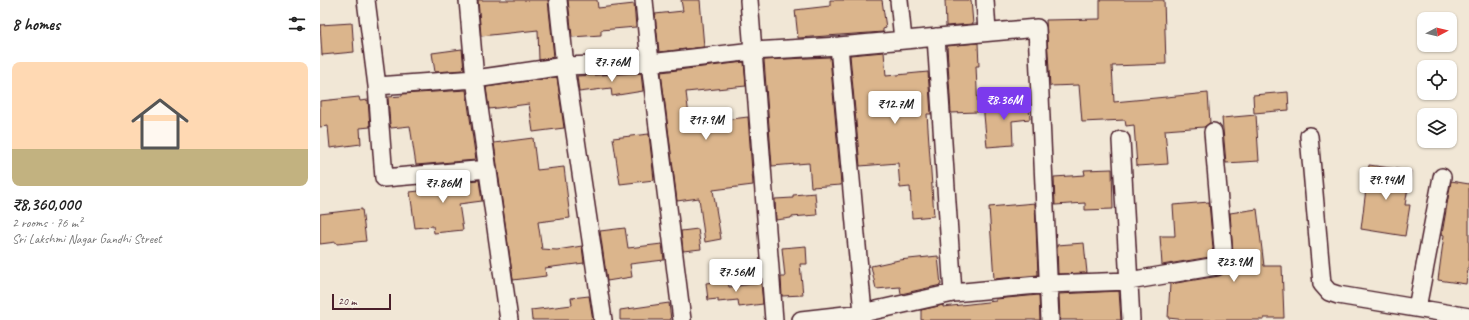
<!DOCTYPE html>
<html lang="en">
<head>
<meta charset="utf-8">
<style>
  body { margin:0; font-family:Caveat,sans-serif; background:#f2f2f2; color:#222; height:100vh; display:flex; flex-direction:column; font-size:15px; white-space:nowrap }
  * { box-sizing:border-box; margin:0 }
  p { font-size:13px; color:#767676 }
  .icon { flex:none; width:22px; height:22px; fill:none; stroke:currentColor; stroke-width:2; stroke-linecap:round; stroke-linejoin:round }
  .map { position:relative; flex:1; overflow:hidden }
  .side { display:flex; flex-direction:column; background:#fff; width:320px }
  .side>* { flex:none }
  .needle { width:26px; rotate:83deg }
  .tools { position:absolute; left:1097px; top:12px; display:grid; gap:8px }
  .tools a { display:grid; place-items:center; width:40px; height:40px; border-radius:8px; background:#fff; box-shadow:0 1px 3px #0004; font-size:20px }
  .scale { position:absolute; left:12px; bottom:10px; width:59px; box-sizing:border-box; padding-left:4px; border:2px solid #4a1f2b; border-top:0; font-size:11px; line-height:14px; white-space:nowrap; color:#4a1f2b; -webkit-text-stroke:3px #f7f3e8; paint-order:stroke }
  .price { position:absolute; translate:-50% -34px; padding:0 9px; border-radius:4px; background:#fff; color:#222; font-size:13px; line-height:26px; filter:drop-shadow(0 1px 2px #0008) }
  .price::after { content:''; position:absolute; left:50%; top:24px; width:12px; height:9px; margin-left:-6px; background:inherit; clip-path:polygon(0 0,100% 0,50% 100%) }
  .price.selected { background:#7c3aed; color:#fff }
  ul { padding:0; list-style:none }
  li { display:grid; align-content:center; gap:8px; height:212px; padding:0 12px }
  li+li { border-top:1px solid #e0e0e0 }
  li span { display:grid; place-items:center; height:124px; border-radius:8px; color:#555 }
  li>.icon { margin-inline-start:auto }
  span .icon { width:72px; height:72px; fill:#fffc; stroke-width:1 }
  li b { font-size:17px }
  h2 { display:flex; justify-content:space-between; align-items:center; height:48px; padding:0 12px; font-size:17px }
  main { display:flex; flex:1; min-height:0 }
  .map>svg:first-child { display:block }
  .building { fill:#dbb58c; stroke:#4a1f2b }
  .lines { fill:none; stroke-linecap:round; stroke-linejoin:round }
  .street-casing { stroke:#4a1f2b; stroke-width:20 }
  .street { stroke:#f7f3e8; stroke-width:17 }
</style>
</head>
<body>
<main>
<section class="side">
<h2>8 homes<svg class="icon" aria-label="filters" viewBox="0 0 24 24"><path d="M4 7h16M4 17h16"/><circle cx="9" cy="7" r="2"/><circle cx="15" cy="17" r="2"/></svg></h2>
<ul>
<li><span style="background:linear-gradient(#ffd9b3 70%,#c2b280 0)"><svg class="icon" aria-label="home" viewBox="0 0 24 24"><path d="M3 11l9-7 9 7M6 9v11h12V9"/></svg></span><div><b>₹8,360,000</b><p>2 rooms · 76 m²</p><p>Sri Lakshmi Nagar Gandhi Street</p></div></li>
</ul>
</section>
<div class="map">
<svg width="1149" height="320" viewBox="0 0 1149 320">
  <rect width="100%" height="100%" fill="#f1e7d6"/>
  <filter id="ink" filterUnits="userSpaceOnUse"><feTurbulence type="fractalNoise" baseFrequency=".025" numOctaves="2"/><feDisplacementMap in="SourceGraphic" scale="8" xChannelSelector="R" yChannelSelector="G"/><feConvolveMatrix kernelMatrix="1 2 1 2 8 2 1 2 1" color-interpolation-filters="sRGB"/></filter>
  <g filter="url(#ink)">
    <!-- building -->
    <path class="building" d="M158,0H228L234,57L219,60L218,30L161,36Z
      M248,0H277L278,8L314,4L316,27L281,30V35L252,37Z
      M361,0H380L384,47L339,52L335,14L363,11Z
      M510,0H562L566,28L563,29V32L478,38L475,10L510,6Z
      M625,0H651L653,24L626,26Z
      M780,0H844L846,64L792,66L794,102L888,93L890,123L884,127L845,130L848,164L817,166L814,125L806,126L805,120L762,122L759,85L730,86L726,20L780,19Z
      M32,23L34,52L2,55L0,25Z
      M658,43L659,66H656L658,112L631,113L627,46Z
      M142,49L144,70L115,72L112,53Z
      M564,52L566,76L608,72L611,114H607L614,216L592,218L590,187L580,188L578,163L540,166L530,55Z
      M510,57L521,185L491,187L489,163L452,166L444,60Z
      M424,62L426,86L366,92L370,124L428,117L433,185L393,190L401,239L385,242L379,198L357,201L341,72Z
      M321,73L323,91L292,96L291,88L259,92L257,76Z
      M237,77L244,128L213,132L209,104L169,109L166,87Z
      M146,90L156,160L96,165L90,126L71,128L70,125L68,97L82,96V94Z
      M968,92L969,110L934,113L933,95Z
      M39,97L40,101L48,100L50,127L40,128L41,144L10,148L8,126L0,127V101Z
      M708,99L710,119L692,121L693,145L667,147L663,104Z
      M936,115L939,161L906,163L902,118Z
      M329,134L334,180L300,184L293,138Z
      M213,138L217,170L244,167L250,218L218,222L222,249L237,250L262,246L264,263L225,268L226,276L193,280L174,143Z
      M1049,165L1091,171L1085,205H1090L1085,236L1041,229Z
      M792,169L793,209L765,210V203L735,205L734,177L765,175L764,170Z
      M159,180L162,201L139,204L143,230L114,233L113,226L95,228L90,192L99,191L98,185Z
      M1131,181L1149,184V262L1146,284L1118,280L1124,235L1122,234Z
      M495,193L497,215L471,217V218L456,220L455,199L473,198V195Z
      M889,202L893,248L890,257L842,265L840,236H855L853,205Z
      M715,203L718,275L674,279L669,207Z
      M42,209L46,241L17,244L16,242L0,244V214Z
      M937,209L944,266H962L964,318H944V320H867L848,318L850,284L899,276L903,274L912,258L913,254L910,213Z
      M305,228L308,248L342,244L344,260L310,264L312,277L287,281L280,231Z
      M378,229L381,249L363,251L361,231Z
      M764,243L767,273L738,274L737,245Z
      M486,246L487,264H480L483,295L462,296L461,277H465L462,248Z
      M618,256L621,285L581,294L580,287L556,289L551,266L579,260Z
      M408,280L409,287L441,283L443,304L419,307L418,300L398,302V299L388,300L386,283Z
      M799,291L801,320H740L739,294Z
      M719,295L720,320H601V310L623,305V307L676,301V299Z
      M269,296L273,320H212L211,310L252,305L251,298Z
      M349,303L351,320H300V310Z"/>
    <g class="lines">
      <!-- street casing -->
      <g class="street-casing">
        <path id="street" d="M46,0L57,86L64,178L168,169
          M148,0L155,79L189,320
          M238,0L245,66L283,320
          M324,0L330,63L362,320
          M429,0L454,320
          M579,0L583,40
          M665,0L667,32
          M616,37L633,293
          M519,46L543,313
          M57,86L155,79L245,66L330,63L433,51L519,46L717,28L730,320
          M989,136L1002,284L1009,292L1018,295L1149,317
          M801,140L811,320
          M1097,308L1122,177
          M481,320L543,313L633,293L728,284L809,281L897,266L903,254V248L893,132"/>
      </g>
      <!-- street -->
      <use href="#street" class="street"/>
    </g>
  </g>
</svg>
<div class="tools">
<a><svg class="needle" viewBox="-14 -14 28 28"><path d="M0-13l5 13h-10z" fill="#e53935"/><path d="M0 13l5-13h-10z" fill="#767676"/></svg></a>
<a><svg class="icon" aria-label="locate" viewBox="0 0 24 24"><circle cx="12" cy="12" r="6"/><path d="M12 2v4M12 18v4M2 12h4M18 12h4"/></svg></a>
<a><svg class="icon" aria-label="layers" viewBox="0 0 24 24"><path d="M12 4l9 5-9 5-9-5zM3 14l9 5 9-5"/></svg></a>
</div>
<div class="scale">20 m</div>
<b class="price" style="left:292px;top:83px">₹7.76M</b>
<b class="price selected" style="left:684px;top:121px">₹8.36M</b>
<b class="price" style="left:575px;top:125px">₹12.7M</b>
<b class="price" style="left:386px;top:141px">₹17.9M</b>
<b class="price" style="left:1066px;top:201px">₹9.94M</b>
<b class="price" style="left:123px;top:204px">₹7.86M</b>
<b class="price" style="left:914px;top:283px">₹23.9M</b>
<b class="price" style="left:416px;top:293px">₹7.56M</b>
</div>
</main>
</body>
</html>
